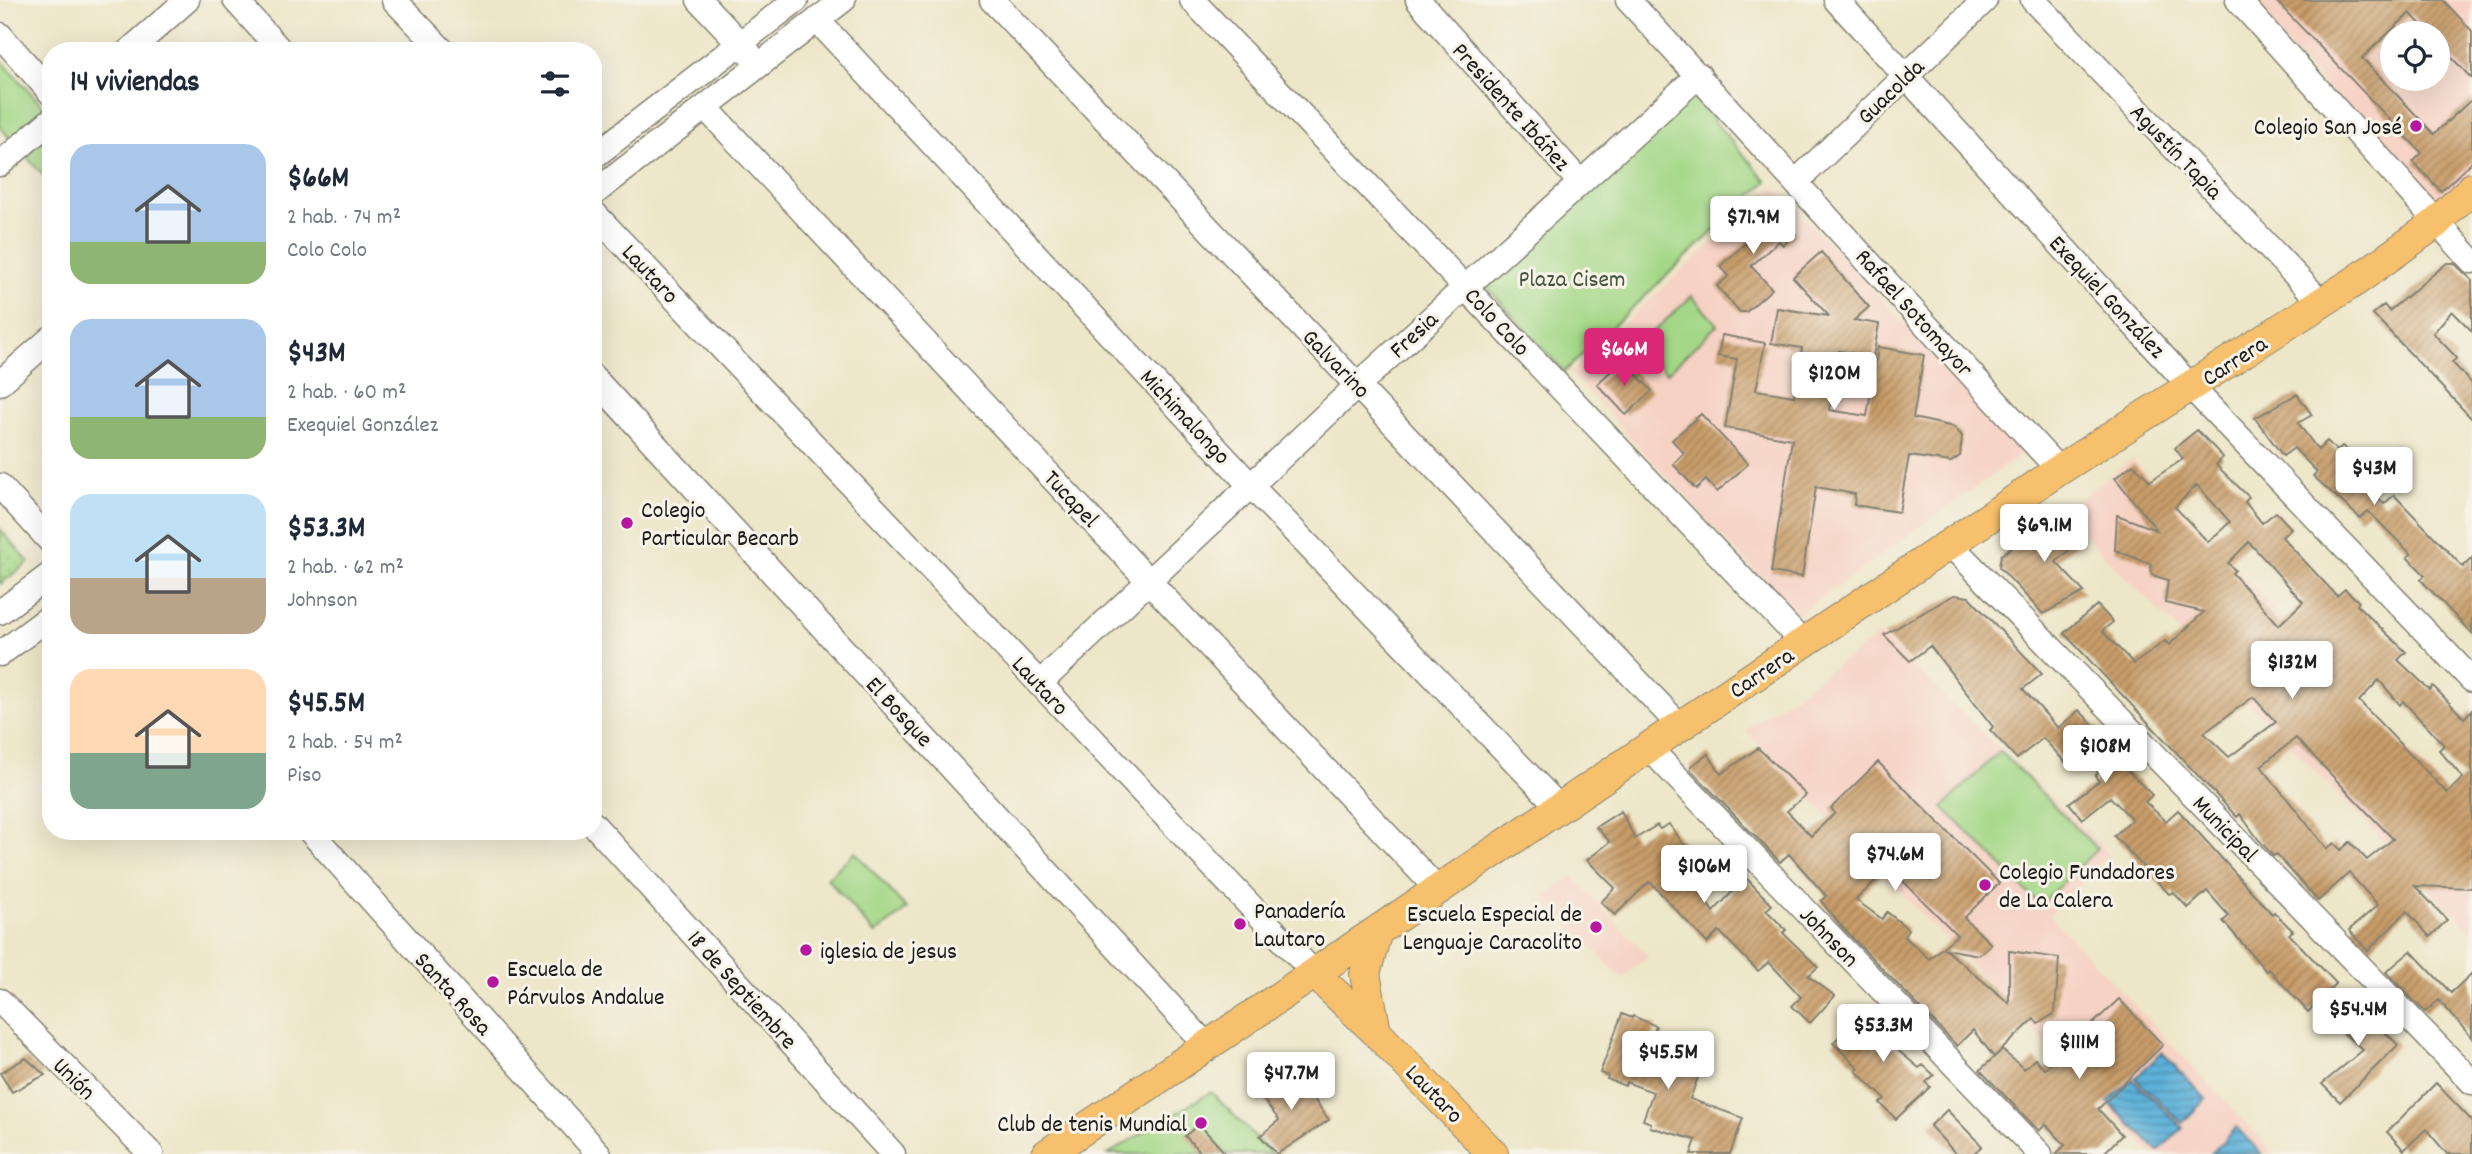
<!DOCTYPE html>
<html lang="es">
<head>
<meta charset="utf-8">
<style>
  body { margin:0; font-family:Dekko,sans-serif; background:#f6f6f7; color:#1f2937; height:100vh; display:flex; flex-direction:column; font-size:26px; white-space:nowrap }
  * { box-sizing:border-box; margin:0 }
  p { font-size:23px; color:#747a83 }
  .icon { flex:none; width:38px; height:38px; fill:none; stroke:currentColor; stroke-width:2; stroke-linecap:round; stroke-linejoin:round }
  .map { position:relative; flex:1; overflow:hidden }
  .panel { position:absolute; left:42px; top:42px; width:560px; height:798px; display:flex; flex-direction:column; background:#fff; border-radius:28px; box-shadow:0 7px 28px #0002 }
  .panel>* { flex:none }
  .controls { position:absolute; left:2380px; top:21px; display:grid; gap:14px }
  .controls a { display:grid; place-items:center; width:70px; height:70px; border-radius:50%; background:#fff; box-shadow:0 7px 28px #0002; font-size:35px }
  .price { position:absolute; translate:-50% -60px; padding:0 16px; border-radius:7px; background:#fff; color:#222; font-size:23px; line-height:46px; filter:drop-shadow(0 2px 4px #0008) }
  .price::after { content:''; position:absolute; left:50%; top:42px; width:21px; height:16px; margin-left:-10px; background:inherit; clip-path:polygon(0 0,100% 0,50% 100%) }
  .price.selected { background:#db2777; color:#fff }
  ul { padding:0; list-style:none }
  li { display:flex; align-items:center; gap:21px; height:175px; padding:0 28px }
  li span { display:grid; place-items:center; flex:none; width:196px; height:140px; border-radius:21px; color:#555 }
  li>.icon { margin-inline-start:auto }
  span .icon { width:84px; height:84px; fill:#fffc; stroke-width:1 }
  li b { font-size:30px }
  h2 { display:flex; justify-content:space-between; align-items:center; height:84px; padding:0 28px; font-size:30px }
  .map>svg:first-child { display:block }
  .built { fill:#f6d2c4; fill-rule:evenodd }
  .grass { fill:url(#grass-dots); stroke:#607a52; stroke-width:2 }
  .park { fill:#a4d888; stroke:#607a52; stroke-width:2 }
  .water { fill:url(#water-rules); stroke:#3c667a; stroke-width:2 }
  .building { fill:url(#building-hatch); fill-rule:evenodd }
  .lines { fill:none; stroke-linecap:round; stroke-linejoin:round }
  .minor-casing { stroke:#848172; stroke-width:27 }
  .major-casing { stroke:#848172; stroke-width:32 }
  .minor { stroke:#fff; stroke-width:24 }
  .major { stroke:#f7c06c; stroke-width:30 }
  .poi-dot { fill:#b5179e; stroke:#f7f3e8; stroke-width:2.5 }
  .labels { text-anchor:middle; stroke-width:6; stroke-linejoin:round; paint-order:stroke }
  .street-label { font-size:24px; fill:#1c1c1c; stroke:#f7f3e8 }
  .poi-label { font-size:24px; fill:#1c1c1c; stroke:#f7f3e8; text-anchor:start }
  .park-label { font-size:24px; fill:#45543c; stroke:#f7f3e8 }
</style>
</head>
<body>
<div class="map">
<svg width="2472" height="1154" viewBox="0 0 2472 1154">
  <defs>
    <pattern id="grass-dots" width="8" height="8" patternUnits="userSpaceOnUse" patternTransform="scale(1.75)"><rect width="8" height="8" fill="#a4d888"/><path d="M2 2h.1M6 6h.1" fill="none" stroke="#8db975" stroke-width="1.8" stroke-linecap="round"/></pattern>
    <pattern id="water-rules" width="6" height="5" patternUnits="userSpaceOnUse" patternTransform="scale(1.75)"><rect width="6" height="5" fill="#5db1d9"/><path d="M0 2.5h6" fill="none" stroke="#4c8faf"/></pattern>
    <pattern id="building-hatch" width="6" height="6" patternUnits="userSpaceOnUse" patternTransform="scale(1.75)"><rect width="6" height="6" fill="#c89d6a"/><path d="M-1 1l2-2M0 6l6-6M5 7l2-2" fill="none" stroke="#a27f56"/></pattern>
  </defs>
  <rect width="100%" height="100%" fill="#f7f3e8"/>
  <filter id="ink" filterUnits="userSpaceOnUse"><feTurbulence type="fractalNoise" baseFrequency=".0143" numOctaves="2"/><feDisplacementMap in="SourceGraphic" scale="14" xChannelSelector="R" yChannelSelector="G"/><feConvolveMatrix kernelMatrix="1 2 1 2 8 2 1 2 1" color-interpolation-filters="sRGB"/></filter>
  <filter id="wash" filterUnits="userSpaceOnUse"><feTurbulence type="fractalNoise" baseFrequency=".00686" numOctaves="4" result="noise"/><feDisplacementMap in="SourceGraphic" scale="28" xChannelSelector="R" yChannelSelector="G"/><feGaussianBlur stdDeviation="1.57" result="paint"/><feColorMatrix in="noise" values="0 0 0 0 0 0 0 0 0 0 0 0 0 0 0 0 0 1.4 0 .05"/><feComposite in="paint" operator="in"/></filter>
  <g filter="url(#wash)">
    <rect width="100%" height="100%" fill="#ede6c8"/>
    <!-- built -->
    <path class="built" d="M2246,0H2472V173L2436,210ZM2392,33H2438V79H2392Z
      M1774,186L2025,452L1796,616L1570,373Z
      M2132,459L2472,818V932L2062,512Z
      M1880,635L2110,854L2049,915L2275,1154H2152L1745,730Z
      M1572,876L1648,956L1622,979L1544,898Z"/>
    <!-- grass -->
    <path class="grass" d="M0,529L29,562L0,584Z"/>
    <!-- park -->
    <path class="park" d="M0,59L51,115V184L0,127Z
      M1687,91L1767,181L1564,372L1478,277Z
      M1692,296L1717,325L1667,373L1640,344Z
      M2000,751L2097,849L2040,905L1943,807Z
      M855,852L907,909L875,934L827,878Z
      M1211,1092L1272,1154H1108Z"/>
    <!-- water -->
    <path class="water" d="M2162,1052L2206,1099L2182,1123L2135,1078Z
      M2132,1079L2183,1128L2158,1151L2108,1102Z
      M2236,1127L2262,1154H2211Z"/>
    <g id="blocks">
      <!-- building -->
      <path class="building" d="M2275,0H2443L2472,31V79L2438,43V33H2429L2410,13L2362,58L2434,134L2472,99V162L2441,191L2413,162L2422,153Z
        M1760,199L1796,234L1783,245L1779,241L1751,266L1772,289L1746,312H1740L1717,286L1729,276L1720,266L1749,240L1734,224Z
        M1821,252L1869,307L1854,320L1879,324L1873,357L1839,351L1829,410L1867,416L1878,347L1924,355L1913,418L1954,427L1962,436L1960,456L1951,462L1909,456L1899,512L1854,505L1855,494L1816,487L1802,577L1771,572L1792,439L1725,428L1737,359L1718,356L1722,335L1765,343L1756,390L1794,396L1802,348L1771,343L1777,308L1829,316L1793,277Z
        M2447,263H2454L2472,280V331L2452,311L2433,333L2457,358L2452,362L2472,384V419L2373,314L2384,305L2389,311Z
        M1623,360L1652,391L1626,415L1597,384Z
        M2297,394L2312,415L2298,423L2318,450L2327,441L2337,451L2342,446L2369,467L2360,477L2384,504L2394,495L2463,567L2472,558V634L2421,580L2425,575L2407,557L2411,554L2368,511L2360,518L2313,476L2317,472L2294,448L2283,456L2255,418Z
        M1701,414L1748,464L1717,492L1706,480L1696,489L1673,464L1684,453L1672,440Z
        M2197,430L2223,457L2216,465L2249,497L2245,502L2262,523L2276,512L2291,528L2282,537L2337,596L2345,589L2359,602L2357,605L2406,652L2398,660L2430,690L2433,686L2464,718L2472,710V888L2415,886L2447,920L2430,937L2407,911L2368,951L2349,930L2378,905L2349,873L2318,901L2276,854L2273,856L2258,839L2240,814L2237,817L2064,633L2097,605L2113,622L2102,631L2134,664L2165,641L2169,645L2204,612L2165,603L2168,580L2152,575L2151,564L2115,550L2117,515L2157,530L2115,478L2133,464L2150,481L2183,459L2175,448ZM2197,485L2230,522L2208,542L2175,507ZM2249,542L2303,602L2279,625L2232,573L2235,570L2228,563ZM2379,680L2400,705L2403,701L2444,745L2439,750L2463,778L2447,793L2359,701ZM2253,697L2276,722L2229,757L2204,733ZM2296,738L2393,839L2367,860L2350,842L2341,850L2334,843L2327,849L2261,766Z
        M2061,513L2084,537L2056,562L2084,592L2043,614L1999,567L2001,555Z
        M1954,595L1969,597L2042,674L2023,689L2058,728L2079,710L2104,736L2098,741L2152,795L2145,802L2166,821L2178,810L2272,914L2274,912L2293,931L2289,934L2336,983L2308,1012L2269,969L2266,971L2223,921L2229,916L2207,891L2188,908L2173,892L2169,894L2114,836L2132,819L2110,797L2082,819L2069,803L2099,781L2095,776L2099,772L2078,751L2066,763L2043,738L2017,759L1990,730L1993,727L1930,646L1910,661L1884,635Z
        M1758,748L1806,795L1787,811L1811,836L1835,813L1831,808L1878,762L1999,883L1964,918L1991,944L1979,955L1945,949L2009,1003V951L2059,958L2055,1013L2038,1024L2034,1019L1994,1057L1973,1030L1957,1046L1843,928L1821,901L1826,896L1789,854L1780,862L1691,770V766L1708,754L1721,774ZM1889,867L1957,935L1929,959L1904,936L1908,929L1887,912L1882,919L1856,900Z
        M1621,811L1635,839L1657,825L1660,829L1669,824L1690,853L1679,861L1713,912L1746,878L1772,905L1766,910L1786,930L1783,933L1818,967L1808,976L1835,996L1810,1023L1792,1006L1801,997L1769,962L1758,971L1719,931L1707,943L1653,885L1649,882L1615,915L1601,902L1615,888L1587,860L1610,842L1596,827Z
        M2411,951L2451,993L2472,973V1038L2439,1000L2425,1012L2386,972Z
        M2119,999L2163,1045L2098,1109L2122,1135L2103,1154H2056L2065,1145L2046,1124L2039,1131L1980,1070L2002,1050L2024,1069L2035,1059L2045,1069Z
        M2352,999L2398,1045L2340,1102L2322,1084L2363,1050L2327,1019Z
        M1866,1009L1889,1030L1882,1037L1919,1068L1923,1065L1934,1075L1926,1082L1930,1087L1896,1119L1880,1103L1885,1099L1856,1071L1859,1068L1833,1043Z
        M1622,1014L1632,1018L1633,1016L1656,1026L1646,1055L1699,1074L1690,1099L1743,1118L1730,1154H1691L1696,1140L1650,1127L1651,1123L1643,1120L1653,1092L1626,1082L1625,1086L1607,1079L1608,1076L1600,1073Z
        M26,1058L45,1075L12,1092L0,1073Z
        M1292,1069L1329,1120L1277,1154L1260,1136L1279,1120L1259,1094Z
        M2436,1083L2472,1121V1154H2447L2426,1129L2404,1150L2387,1132Z
        M1947,1110L1982,1146L1973,1154H1956L1930,1126Z
        M1199,1124L1226,1154H1202L1185,1136Z"/>
    </g>
  </g>
  <g filter="url(#ink)">
    <use href="#blocks" fill-opacity="0" stroke="#848172" stroke-width="2"/>
    <g class="lines">
      <!-- minor casing -->
      <g class="minor-casing">
        <path id="minor" d="M235,0L281,51
          M394,0L443,51
          M699,0L749,53
          M992,0L1680,726
          M1192,0L1803,643
          M1418,0L1579,181
          M1628,0L2059,470
          M1836,0L2192,388L2472,680
          M2033,0L2322,303
          M2238,0L2472,261
          M817,20L1251,486L1560,808
          M0,35L51,93
          M129,51L187,0
          M705,107L1438,890
          M593,157L796,0
          M0,164L51,120
          M1796,182L1985,0
          M593,194L843,0
          M593,212L1315,974
          M593,377L1207,1046
          M0,383L51,338
          M0,486L51,542
          M1950,544L2472,1082
          M0,612L51,574
          M0,654L51,616
          M1039,684L1358,385L1699,75
          M1649,748L2040,1154
          M593,824L893,1154
          M310,831L599,1154
          M0,1001L151,1154"/>
      </g>
      <!-- major casing -->
      <g class="major-casing">
        <path id="major" d="M1315,974L1376,1032L1493,1154
          M1376,1032L1365,974L1377,931
          M1047,1154L2059,470L2357,280L2436,223L2472,188"/>
      </g>
      <!-- minor -->
      <use href="#minor" class="minor"/>
      <!-- major -->
      <use href="#major" class="major"/>
    </g>
  </g>
  <!-- markers -->
  <g class="poi-dot">
    <circle cx="2416" cy="126" r="7"/>
    <circle cx="627" cy="523" r="7"/>
    <circle cx="1985" cy="885" r="7"/>
    <circle cx="1240" cy="924" r="7"/>
    <circle cx="1596" cy="927" r="7"/>
    <circle cx="806" cy="950" r="7"/>
    <circle cx="493" cy="982" r="7"/>
    <circle cx="1201" cy="1123" r="7"/>
  </g>
  <g class="labels">
    <!-- street labels -->
    <g class="street-label">
      <text transform="translate(1890 91) rotate(-44)" y="8">Guacolda</text>
      <text transform="translate(1512 106) rotate(48)" y="8">Presidente Ibáñez</text>
      <text transform="translate(2177 151) rotate(46)" y="8">Agustín Tapia</text>
      <text transform="translate(651 273) rotate(47)" y="8">Lautaro</text>
      <text transform="translate(2108 296) rotate(47)" y="8">Exequiel González</text>
      <text transform="translate(1915 312) rotate(48)" y="8">Rafael Sotomayor</text>
      <text transform="translate(1498 321) rotate(47)" y="8">Colo Colo</text>
      <text transform="translate(1413 334) rotate(-43)" y="8">Fresia</text>
      <text transform="translate(2234 360) rotate(-33)" y="8">Carrera</text>
      <text transform="translate(1337 363) rotate(46)" y="8">Galvarino</text>
      <text transform="translate(1186 416) rotate(47)" y="8">Michimalongo</text>
      <text transform="translate(1072 498) rotate(47)" y="8">Tucapel</text>
      <text transform="translate(1761 672) rotate(-34)" y="8">Carrera</text>
      <text transform="translate(1041 685) rotate(47)" y="8">Lautaro</text>
      <text transform="translate(900 711) rotate(47)" y="8">El Bosque</text>
      <text transform="translate(2226 828) rotate(46)" y="8">Municipal</text>
      <text transform="translate(1830 936) rotate(46)" y="8">Johnson</text>
      <text transform="translate(743 989) rotate(48)" y="8">18 de Septiembre</text>
      <text transform="translate(454 993) rotate(48)" y="8">Santa Rosa</text>
      <text transform="translate(75 1078) rotate(45)" y="8">Unión</text>
      <text transform="translate(1435 1093) rotate(46)" y="8">Lautaro</text>
    </g>
    <!-- poi labels -->
    <g class="poi-label">
      <text x="2402" y="134" text-anchor="end">Colegio San José</text>
      <text x="641" y="517">Colegio<tspan x="641" dy="28">Particular Becarb</tspan></text>
      <text x="1999" y="879">Colegio Fundadores<tspan x="1999" dy="28">de La Calera</tspan></text>
      <text x="1254" y="918">Panadería<tspan x="1254" dy="28">Lautaro</tspan></text>
      <text x="1582" y="921" text-anchor="end">Escuela Especial de<tspan x="1582" dy="28">Lenguaje Caracolito</tspan></text>
      <text x="820" y="958">iglesia de jesus</text>
      <text x="507" y="976">Escuela de<tspan x="507" dy="28">Párvulos Andalue</tspan></text>
      <text x="1187" y="1131" text-anchor="end">Club de tenis Mundial</text>
    </g>
    <!-- park labels -->
    <g class="park-label">
      <text x="1572" y="286">Plaza Cisem</text>
    </g>
  </g>
</svg>
<div class="controls">
<a><svg class="icon" aria-label="locate" viewBox="0 0 24 24"><circle cx="12" cy="12" r="6"/><path d="M12 2v4M12 18v4M2 12h4M18 12h4"/></svg></a>
</div>
<b class="price" style="left:1753px;top:256px">$71.9M</b>
<b class="price selected" style="left:1624px;top:388px">$66M</b>
<b class="price" style="left:1834px;top:412px">$120M</b>
<b class="price" style="left:2374px;top:507px">$43M</b>
<b class="price" style="left:2044px;top:564px">$69.1M</b>
<b class="price" style="left:2292px;top:701px">$132M</b>
<b class="price" style="left:2105px;top:785px">$108M</b>
<b class="price" style="left:1895px;top:893px">$74.6M</b>
<b class="price" style="left:1704px;top:905px">$106M</b>
<b class="price" style="left:2358px;top:1048px">$54.4M</b>
<b class="price" style="left:1883px;top:1064px">$53.3M</b>
<b class="price" style="left:2079px;top:1081px">$111M</b>
<b class="price" style="left:1668px;top:1091px">$45.5M</b>
<b class="price" style="left:1291px;top:1112px">$47.7M</b>
<section class="panel">
<h2>14 viviendas<svg class="icon" aria-label="filters" viewBox="0 0 24 24"><path d="M4 7h16M4 17h16"/><circle cx="9" cy="7" r="2"/><circle cx="15" cy="17" r="2"/></svg></h2>
<ul>
<li><span style="background:linear-gradient(#a9c7e8 70%,#8fb573 0)"><svg class="icon" aria-label="home" viewBox="0 0 24 24"><path d="M3 11l9-7 9 7M6 9v11h12V9"/></svg></span><div><b>$66M</b><p>2 hab. · 74 m²</p><p>Colo Colo</p></div></li>
<li><span style="background:linear-gradient(#a9c7e8 70%,#8fb573 0)"><svg class="icon" aria-label="home" viewBox="0 0 24 24"><path d="M3 11l9-7 9 7M6 9v11h12V9"/></svg></span><div><b>$43M</b><p>2 hab. · 60 m²</p><p>Exequiel González</p></div></li>
<li><span style="background:linear-gradient(#bfe0f5 60%,#b9a48a 0)"><svg class="icon" aria-label="home" viewBox="0 0 24 24"><path d="M3 11l9-7 9 7M6 9v11h12V9"/></svg></span><div><b>$53.3M</b><p>2 hab. · 62 m²</p><p>Johnson</p></div></li>
<li><span style="background:linear-gradient(#ffd9b3 60%,#7fa58c 0)"><svg class="icon" aria-label="home" viewBox="0 0 24 24"><path d="M3 11l9-7 9 7M6 9v11h12V9"/></svg></span><div><b>$45.5M</b><p>2 hab. · 54 m²</p><p>Piso</p></div></li>
</ul>
</section>
</div>
</body>
</html>
